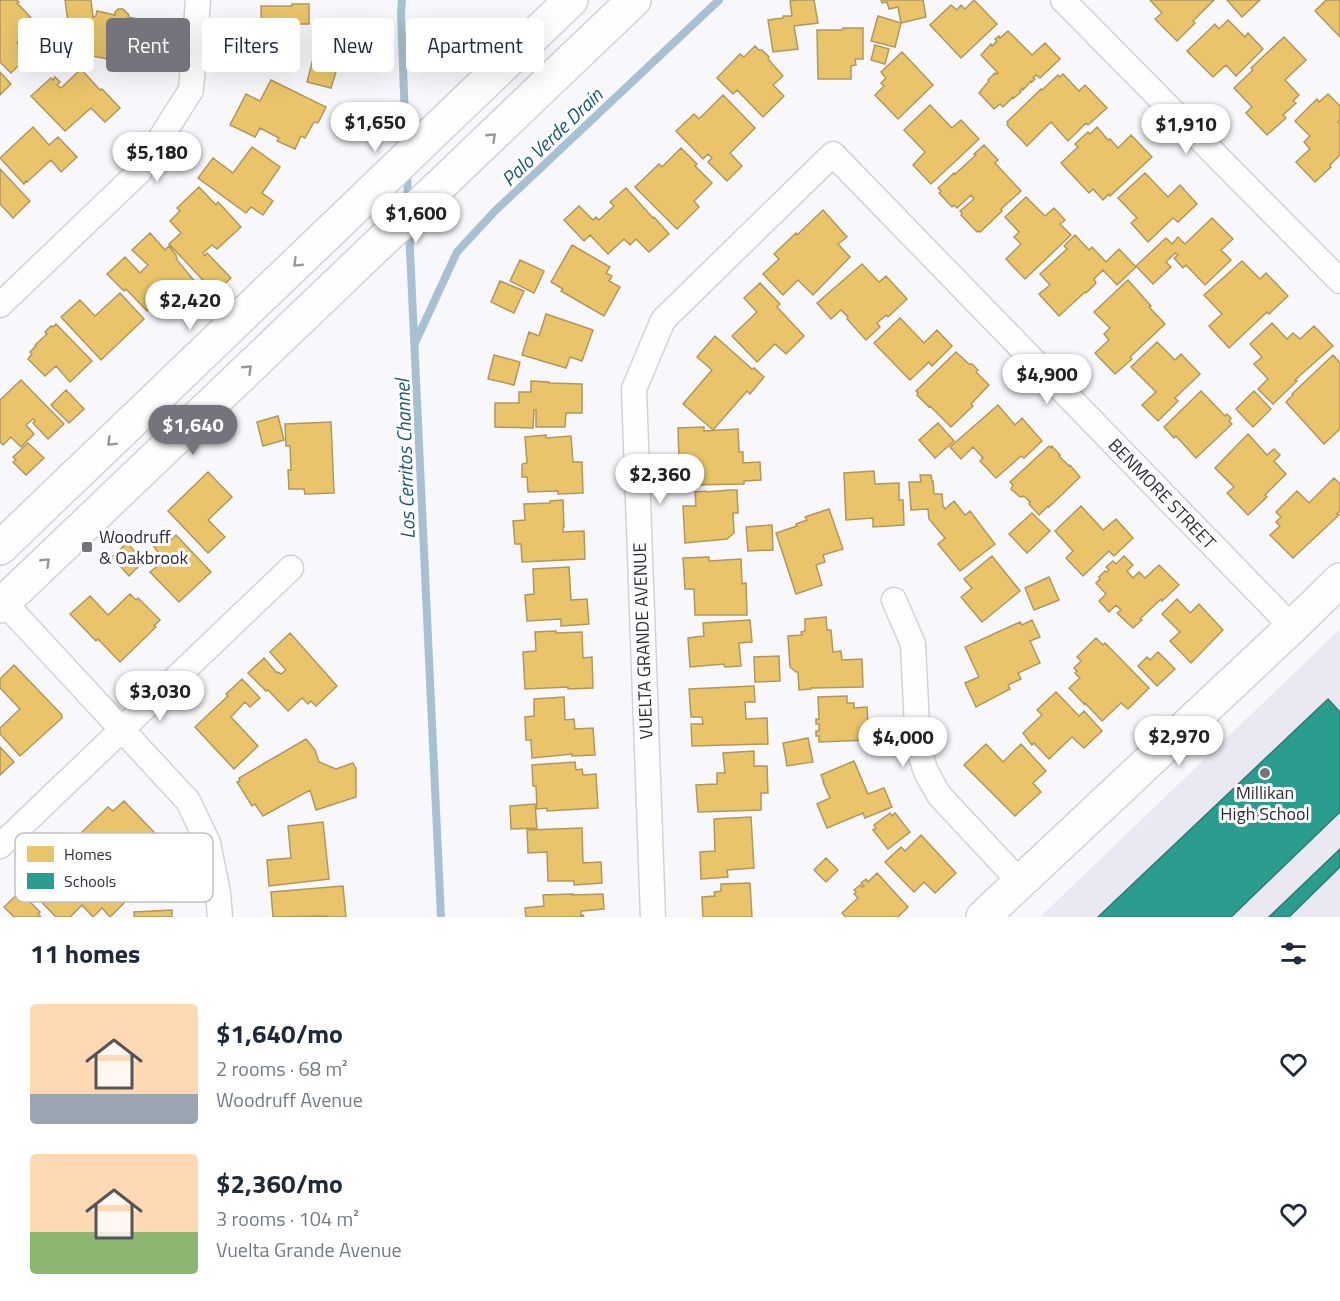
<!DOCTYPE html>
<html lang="en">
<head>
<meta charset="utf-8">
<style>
  body { margin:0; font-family:"Titillium Web",sans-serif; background:#f2f2f3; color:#1f2937; height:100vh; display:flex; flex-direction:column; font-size:22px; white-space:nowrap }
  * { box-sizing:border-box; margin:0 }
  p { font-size:20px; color:#747a83 }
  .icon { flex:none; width:33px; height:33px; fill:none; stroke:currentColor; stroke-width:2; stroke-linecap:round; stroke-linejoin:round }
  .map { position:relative; height:917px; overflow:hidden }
  .sheet { display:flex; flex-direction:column; background:#fff; flex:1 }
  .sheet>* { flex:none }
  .guide { position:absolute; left:18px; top:18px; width:600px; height:54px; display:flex; gap:12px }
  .price { position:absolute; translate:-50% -51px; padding:0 14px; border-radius:21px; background:#fff; color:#222; font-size:20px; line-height:39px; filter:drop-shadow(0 2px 3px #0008) }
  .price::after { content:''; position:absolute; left:50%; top:36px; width:18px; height:14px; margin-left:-9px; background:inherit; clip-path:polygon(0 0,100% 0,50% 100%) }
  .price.current { background:#75747d; color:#fff }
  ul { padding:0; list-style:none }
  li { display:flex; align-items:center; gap:18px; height:150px; padding:0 30px }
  li span { display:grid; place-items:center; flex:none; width:168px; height:120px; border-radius:6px; color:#555 }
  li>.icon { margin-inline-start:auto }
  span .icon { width:72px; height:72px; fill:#fffc; stroke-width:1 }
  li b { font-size:26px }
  h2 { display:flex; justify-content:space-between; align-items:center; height:72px; padding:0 30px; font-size:26px }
  .pill { padding:0 21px; border-radius:6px; background:#fff; box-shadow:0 6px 24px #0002; font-size:21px; line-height:54px }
  .pill.current { background:#75747d; color:#fff }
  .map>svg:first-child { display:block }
  .built { fill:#eae9f3 }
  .homes { fill:#e9c46a; stroke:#b1975b; stroke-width:1.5 }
  .schools { fill:#2a9d8f; stroke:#2c7b75; stroke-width:1.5 }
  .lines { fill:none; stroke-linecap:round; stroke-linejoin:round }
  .stream { stroke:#a8c1d2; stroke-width:8 }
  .street-casing { stroke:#d2d2d9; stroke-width:27 }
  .secondary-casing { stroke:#d2d2d9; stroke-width:36 }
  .street { stroke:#fefeff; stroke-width:24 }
  .secondary { stroke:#fefeff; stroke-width:33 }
  .oneway { stroke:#96969c }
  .poi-dot { fill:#75747d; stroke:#fff; stroke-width:2 }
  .labels { text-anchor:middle; stroke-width:6; stroke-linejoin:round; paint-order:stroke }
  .street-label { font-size:18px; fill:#2f2d39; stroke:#fff }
  .poi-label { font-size:18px; fill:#2f2d39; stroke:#fff; text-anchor:start }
  .water-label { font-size:20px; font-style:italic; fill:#1b5879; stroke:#fff }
  .key { fill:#fff; stroke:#c1c0c4; stroke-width:1.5 }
  .key-label { font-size:16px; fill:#2f2d39 }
</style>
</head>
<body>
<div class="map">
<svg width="1340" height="917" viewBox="0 0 1340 917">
  <rect width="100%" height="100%" fill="#f8f8fc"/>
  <!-- built -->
  <path class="built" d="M1340,629V917H1040Z"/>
  <!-- homes -->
  <path class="homes" d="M0,0H17L19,2L17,3L37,24L17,43L29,55L11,73L0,62Z
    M65,0H91L93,17L96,16L97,11L115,15V12L118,9H123L129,15L128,17L143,20L140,35L145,36L140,65L76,53L77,49L65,47L70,22H68Z
    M796,0H814L818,23L794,26L798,49L773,52L768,20L783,18V16H792L790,1Z
    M881,0H923L926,17L901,23L898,7L889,9L887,2L882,3Z
    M974,0L997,24L961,58L930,25L951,5L957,10L961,5L965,9Z
    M1150,0H1214L1193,21L1195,23L1177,41L1155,19L1162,13Z
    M1227,0H1260L1242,17Z
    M1326,0H1340V37L1315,11Z
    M292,4H309V24H298V54H262L261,6H292Z
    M878,16L901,23L895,47L871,41Z
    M1228,20L1245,37L1248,33L1263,49L1236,76L1226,65L1213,77L1187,51L1215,24L1219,29Z
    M843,28H863V59H855L856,65L851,66V79H818L817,30H842Z
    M1008,31L1032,55L1045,43L1060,59L1040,78L1036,75L1033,78L1035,79L1032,82L1031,81L1023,90L1022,88L1020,91L1021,92L1014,98L1013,97L1003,107L1000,104L994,109L979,93L989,81L988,80L995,73L996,74L998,73L981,55L991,44L992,46L997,41L995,39L999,36L1000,38Z
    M1284,37L1306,60L1285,80L1299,95L1293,101L1296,103L1283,115L1286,118L1267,135L1246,113L1252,107L1234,88L1253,70L1251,68Z
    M875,45L889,49L885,64L871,60Z
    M755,46L759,50H762L769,57L768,59L783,76L773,85L784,96L763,117L737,90L733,94L717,78L740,54L744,57Z
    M902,52L933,85L898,119L875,95L884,86L881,83L886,78L881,72Z
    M313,59L338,65L331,88L307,82Z
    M81,69L100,90L102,89L120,108L105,122L91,108L65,131L31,96L51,78L53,80L55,77L60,82L57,85L61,88Z
    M0,72L11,84L0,95Z
    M1063,74L1079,91L1085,85L1107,108L1088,125L1086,123L1068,141L1051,122L1027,146L1007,125L1008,124L1007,122L1041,89L1042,90L1058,75L1060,77Z
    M271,80L326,107L318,123L314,122L305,138L301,136L295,149L277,141L279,138L260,128L255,137L230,125L246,94L260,101Z
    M1328,94L1340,106V120L1338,122L1340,124V155L1330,165L1331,167L1315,182L1296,162L1310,149L1304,142L1310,136L1295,121L1317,99L1319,102Z
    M723,95L755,128L730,153L742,166L727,181L708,162L712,158L708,154L703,159L676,131L694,114L699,119Z
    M930,105L952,128L961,120L979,139L931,184L913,165L925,152L904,130Z
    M33,127L49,145L58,137L77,157L61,172L51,160L27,182L26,181L24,184L0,158Z
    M1097,127L1108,140L1110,139L1118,148L1131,135L1152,157L1110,196L1109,194L1103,200L1093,189L1089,193L1061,163L1078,147L1075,144L1088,132L1090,134Z
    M984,145L998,160L995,163L1021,191L1001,209L1002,211L980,232L978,231L977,232L961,215L962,213L960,211L974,199L971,195L957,208L954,205L952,207L939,193L941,191L938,188L954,173L955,174L976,155L974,154Z
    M252,147L280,167L262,193L273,201L263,215L251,207L246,213L198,178L213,158L233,173Z
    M681,148L697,164L695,166L712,183L694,201L699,207L677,229L635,187L659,164L662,167Z
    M0,169L30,201L13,218L0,204Z
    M1145,173L1168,197L1180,185L1197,204L1178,222L1173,218L1148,242L1131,223L1137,218L1118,198Z
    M199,187L216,205L218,202L241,227L217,249L212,245L203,253L205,256L207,253L231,278L215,293L169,244L181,233L170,221L180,211L177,208Z
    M626,188L653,218L654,217L669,234L649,252L636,239L630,245L624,239L608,254L590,235L584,241L564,220L579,206L593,220L596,217L599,220L614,206L610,202Z
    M1026,197L1045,216L1054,208L1065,220L1060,224L1071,235L1025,279L1006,259L1021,244L1014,237L1019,232L1005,217Z
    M823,210L847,237L838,244L850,257L813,295L798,280L783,295L763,274L779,259L774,254L796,233L797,235Z
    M1212,218L1233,239L1221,250L1231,260L1205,285L1186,265L1183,268L1174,258L1178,255L1175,253L1166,262L1171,267L1153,284L1136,266L1166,238L1172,244L1178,237L1185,244Z
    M150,233L165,250L169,246L176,255L177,260L196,283L181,297L171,288L147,311L126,289L124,291L107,274L125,257L140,273L148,265L132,250Z
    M1075,235L1089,250L1092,247L1106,262L1119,249L1136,267L1117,285L1103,270L1094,279L1096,283L1086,293L1085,292L1059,316L1039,294L1050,285L1040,274L1067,249L1064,246Z
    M572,245L610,267L606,273L612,276L609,281L620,287L604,316L561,291L563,289L551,282Z
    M520,260L544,271L534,293L510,281Z
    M1242,261L1260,279L1266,273L1288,296L1269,314L1267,312L1229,348L1209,326L1222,314L1204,295Z
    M862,264L879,282L886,276L907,299L888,317L886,315L877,323L880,327L866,340L847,319L848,317L841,310L831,319L817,303Z
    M1128,280L1151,306L1149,307L1165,324L1130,357L1132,359L1115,374L1095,353L1109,340L1104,334L1110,328L1094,312Z
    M500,281L524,291L514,313L491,302Z
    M760,283L780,304L777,307L804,336L786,354L775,344L757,362L732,336L757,312L744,298Z
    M120,293L144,319L101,360L61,317L80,300L95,316Z
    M546,314L593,330L582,361L570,357L566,368L522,355L529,332L539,336Z
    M900,318L924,343L937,330L952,346L932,366L929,362L910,380L874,343Z
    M1272,323L1287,339L1293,333L1300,339L1314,326L1333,346L1295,380L1297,381L1273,404L1258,389L1268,379L1254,364L1262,357L1250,344Z
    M56,324L92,361L70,382L56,366L45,376L28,359L32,354L30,352L36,346L35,345L47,334L45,332L51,326L53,327Z
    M715,336L752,369L754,368L764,377L750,394L747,391L713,430L683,404L712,370L697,357Z
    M1157,342L1175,360L1181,354L1200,374L1175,398L1178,401L1158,421L1142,405L1156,392L1131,367Z
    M956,352L969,364H972L978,370L976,372L989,385L971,404L973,406L951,427L930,406L929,407L917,395L918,393L916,391Z
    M494,355L520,362L514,385L488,379Z
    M1333,355L1340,363V429L1324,444L1286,402L1293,395L1292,394Z
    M21,380L64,424L48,439L33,423L35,421L33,419L26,425L34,434L21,447L11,437L3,445L0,442V400Z
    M531,381L549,382V383L582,384V413H566L565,427H536V410H534L533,428L495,427V403H519V392H531Z
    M66,390L84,409L69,423L51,405Z
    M1201,391L1225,416L1227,414L1231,418L1229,421L1232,424L1196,458L1176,436L1174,438L1164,427Z
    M1254,391L1271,409L1253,427L1236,409Z
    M998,405L1015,425L1022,418L1042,441L1024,458L1021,456L996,478L980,461L983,458L973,447L961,459L950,447Z
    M278,416L284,440L263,446L257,422Z
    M331,422L334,493L305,494L304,489H289L288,470H291L290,446H286L285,424Z
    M938,423L954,441L935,458L919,440Z
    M704,427V431L738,429L739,452H743V463L760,462L761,480L744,481V484L689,485L688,459H679L678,428Z
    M1248,434L1267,455L1274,449L1280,455L1274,461L1286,474L1265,495L1267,497L1248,515L1227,493L1234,487L1215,468Z
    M546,435V438L571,436L573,462H582L583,493L558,494V491L528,492L527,477H522V464L527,463L525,437Z
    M28,443L44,458L26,475L13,462L16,460L13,457Z
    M1049,446L1051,448L1052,446L1060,455L1059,456L1069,466L1070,465L1080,477L1049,507L1048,506L1039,515L1029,504L1030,502L1024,496L1020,497L1011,489L1013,485L1010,482Z
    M874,471L875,484L899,483V500H903L904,525L873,527V518L846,520L844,473Z
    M208,472L232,497L208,520L225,537L208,553L168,511Z
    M920,475H931L932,481H933L934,494H942L943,506L945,509L954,501L965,515L970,511L995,544L960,571L938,544L945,538L929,519L928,509L911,510L909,482H921Z
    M1334,478L1340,484V511L1337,514L1339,515L1293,558L1270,535L1280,526L1276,522L1281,517L1276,512L1297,491L1309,503Z
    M730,490H737L738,513H733L734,533L727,539L685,543L683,506H696L695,492L706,491V492Z
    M563,500L564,527H563V532L584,531L585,559L522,562L521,544H515L513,521L525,520L524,504L550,503V501Z
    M1081,506L1103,530L1116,519L1133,538L1114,556L1109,551L1083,576L1066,558L1073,551L1055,531Z
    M829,509L843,549L823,555L825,562L816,565L822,585L796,594L776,533L797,526L796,524L807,520L805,517Z
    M1032,513L1050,531L1027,553L1009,534Z
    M772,525L773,550L748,551L746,527Z
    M164,532L171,540L176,535L211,572L179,602L150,572L160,564L154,556L158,552L152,544Z
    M127,543L144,561L129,576L112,557Z
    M992,556L1020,591L982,622L961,597L972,588L964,579Z
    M1124,556L1133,565L1127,571L1133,578L1139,572L1145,578L1159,565L1179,585L1162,601L1161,599L1140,619L1142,620L1133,628L1117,613L1121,610L1116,605L1109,612L1099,601L1106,594L1096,583L1100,579L1099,577L1105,571L1107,572L1109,570L1106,567L1113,561L1116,564Z
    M709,557V561L741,559L742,584L746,583L747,615H695L694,589H685L683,558Z
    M569,567L571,600L587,599L589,624L561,626V619L527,621L525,595L534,594L533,569Z
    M1049,577L1059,600L1034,610L1025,588Z
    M130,594L136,600L138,598L160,620L154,626L156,627L120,662L98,639L96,641L70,614L90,596L108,615Z
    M1177,599L1190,613L1199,604L1223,630L1191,663L1170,641L1180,632L1162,614Z
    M826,617L827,630H831L833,652L841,651L842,660L862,659L863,687L811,688V689L799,690L798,672H796L790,667L788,636L802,635L801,632L805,631V619Z
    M750,620L752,642L739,643L741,666L725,667L724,664L690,667L688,638L704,636L703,623Z
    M1032,620L1040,637L1030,641L1040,663L1018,673L1021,679L1008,685L1010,689L976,707L965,683L979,677L965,647L1020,622L1022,625Z
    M556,631V633L582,632L583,658L592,657L593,688L568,689V687L525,689L523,652L536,651L535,632Z
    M290,633L337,686L316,706L311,701L308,704L302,698L288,711L268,690L266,691L248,673L264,658L277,673L278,672L281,674L286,670L270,652Z
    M1096,638L1103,645L1105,643L1149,688L1128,709L1121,703L1102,721L1085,703L1084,704L1069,688L1080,678L1075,673L1077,671L1074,668L1081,661L1077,657Z
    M1158,652L1175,669L1157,686L1138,666L1147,657L1150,660Z
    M779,656L780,681L755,682L754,657Z
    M14,665L62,715V718L20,756L0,734V728L20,709L0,688V679Z
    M242,679L260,698L250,707L245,702L231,717L258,746L234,769L195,727L228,696L226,694Z
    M754,686L755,702H745L746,719L767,718L768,744L692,746L691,724H703L702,717H691L689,689Z
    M1056,692L1079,716L1084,711L1102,731L1084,748L1072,737L1049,759L1034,743L1032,745L1023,733L1042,715L1037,710Z
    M847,696V703H854V708L867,707L869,740L819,742V736H816V731H819V724H816V719H819L818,697Z
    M564,697L565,720L574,719L575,729L593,728L595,755L572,756V754L532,758L531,740H526L525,717L534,716V699Z
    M808,738L813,762L787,766L783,743Z
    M306,739L315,750L319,762L336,769L353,763L356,769V797L316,810L310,790L263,816L255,804L252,806L237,782L240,781L239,778Z
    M986,744L1003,762L1021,744L1046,771L1033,783L1041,792L1015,816L964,765Z
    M0,747L14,762L0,775Z
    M754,751V766H767L768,793H761V810L698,812L696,785L717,784V773H725L723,753Z
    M854,761L868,794L884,788L892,807L865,818L863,813L827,828L817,804L830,798L823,782H824L821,775Z
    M575,762L576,770L582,769L583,775L596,774L598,808L547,811V808L537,809L536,786H533L532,765Z
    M124,801L176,855L168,863L172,867L167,871L170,875L164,880L157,873L156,874L137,854L139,853L127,841L124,845L137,859L122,874L82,832L108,807L113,811Z
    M535,804L537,828L511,829L510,806Z
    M890,813L892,816L895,813L910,832L888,849L873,830L876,828L874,825Z
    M751,817L754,868L727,870L728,877L701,879L700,852L715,851L714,819Z
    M323,822L329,879L269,886L267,860L291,858L288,826Z
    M582,828L583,863L601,862L602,883L574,885V881H548L547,852L528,853L527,830Z
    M921,835L956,873L935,893L924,882L914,892L885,862L901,847L905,851Z
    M826,858L838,870L826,882L814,870Z
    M62,859L89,888L87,890L94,898L108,884L125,902L110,917L102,908L93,917L82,905L70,917H56L27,887L44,871L46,874Z
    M877,873L908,907L898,917H846L842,913L858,898L854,894L856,892L854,890L860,885L862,887L864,886L861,883L866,879L868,882Z
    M750,883L752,917H703L702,897L715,896L714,892L721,891V884Z
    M343,886L346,917H327V916L273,917L271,892Z
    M20,892L40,912L38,914L41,917H14L4,907Z
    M573,894V895L603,894L604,909L581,911V916L583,915L584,917H526L525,908L544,906L543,895Z
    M172,910V917H134V912Z"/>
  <!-- schools -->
  <path class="schools" d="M1328,699L1340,712V812L1231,917H1098Z
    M1328,699L1340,712V812L1231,917H1098Z
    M1340,849V867L1289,917H1269Z"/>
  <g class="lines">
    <!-- stream -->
    <path class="stream" d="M402,0L401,14L406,145
      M407,169L408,202
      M409,229L441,917
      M415,343L457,252L495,211L719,0"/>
    <!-- street casing -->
    <g class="street-casing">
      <path id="street" d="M1063,0L1340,281
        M0,305L139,172L191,90L198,0
        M0,598L188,801L208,843L218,893L220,917
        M894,600L913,644L918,747L926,772L939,795L1020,882
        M0,846L291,568
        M653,917L634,389L663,320L833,154L1292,627"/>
    </g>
    <!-- secondary casing -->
    <g class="secondary-casing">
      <path id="secondary" d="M0,548L571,0
        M0,606L634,0
        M983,917L1292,627L1340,580"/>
    </g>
    <!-- street -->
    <use href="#street" class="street"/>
    <!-- secondary -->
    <use href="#secondary" class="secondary"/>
  </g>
  <!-- one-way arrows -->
  <defs><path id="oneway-chevron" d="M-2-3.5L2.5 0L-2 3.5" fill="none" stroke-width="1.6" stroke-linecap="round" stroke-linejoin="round" transform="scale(1.5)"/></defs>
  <g class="oneway">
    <use href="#oneway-chevron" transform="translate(492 137) rotate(-44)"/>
    <use href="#oneway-chevron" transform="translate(297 263) rotate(136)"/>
    <use href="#oneway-chevron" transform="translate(248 369) rotate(-44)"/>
    <use href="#oneway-chevron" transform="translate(111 442) rotate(136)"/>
    <use href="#oneway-chevron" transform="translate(46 562) rotate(-44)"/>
  </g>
  <!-- markers -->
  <g class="poi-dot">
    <rect x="81" y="541" width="12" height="12" rx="3"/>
    <circle cx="1265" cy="773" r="6"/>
  </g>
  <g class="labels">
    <!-- street labels -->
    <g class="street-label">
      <text transform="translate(1162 494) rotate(46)" y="6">BENMORE STREET</text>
      <text transform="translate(643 641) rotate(-92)" y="6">VUELTA GRANDE AVENUE</text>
    </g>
    <!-- poi labels -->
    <g class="poi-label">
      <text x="99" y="543">Woodruff<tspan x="99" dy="21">&amp; Oakbrook</tspan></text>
      <text x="1265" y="799" text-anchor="middle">Millikan<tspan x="1265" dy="21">High School</tspan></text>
    </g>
    <!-- water labels -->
    <g class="water-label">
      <text transform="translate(552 137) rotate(-44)" y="7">Palo Verde Drain</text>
      <text transform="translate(405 459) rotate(-92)" y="7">Los Cerritos Channel</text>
    </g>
  </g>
  <!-- legend -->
  <rect x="15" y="833" width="198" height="69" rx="9" class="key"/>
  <rect x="27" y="846" width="27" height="16" fill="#e9c46a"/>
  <rect x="27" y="873" width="27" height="16" fill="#2a9d8f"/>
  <g class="key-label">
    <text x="64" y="860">Homes</text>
    <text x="64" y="887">Schools</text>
  </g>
</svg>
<b class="price" style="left:375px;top:153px">$1,650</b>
<b class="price" style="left:1186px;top:155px">$1,910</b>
<b class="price" style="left:157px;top:183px">$5,180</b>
<b class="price" style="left:416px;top:244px">$1,600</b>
<b class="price" style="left:190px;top:331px">$2,420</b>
<b class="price" style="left:1047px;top:405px">$4,900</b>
<b class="price current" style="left:193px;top:456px">$1,640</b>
<b class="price" style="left:660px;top:505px">$2,360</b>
<b class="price" style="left:160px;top:722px">$3,030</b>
<b class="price" style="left:1179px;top:767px">$2,970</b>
<b class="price" style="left:903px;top:768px">$4,000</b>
<div class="guide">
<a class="pill">Buy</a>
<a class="pill current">Rent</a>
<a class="pill">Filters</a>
<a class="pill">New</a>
<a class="pill">Apartment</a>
</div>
</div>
<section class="sheet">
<h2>11 homes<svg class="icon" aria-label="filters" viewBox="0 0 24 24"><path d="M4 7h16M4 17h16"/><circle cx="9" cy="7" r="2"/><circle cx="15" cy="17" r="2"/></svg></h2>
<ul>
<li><span style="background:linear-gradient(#ffd9b3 75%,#9aa5b1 0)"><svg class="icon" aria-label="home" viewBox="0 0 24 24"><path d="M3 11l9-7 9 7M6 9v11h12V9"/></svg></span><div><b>$1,640/mo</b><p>2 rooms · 68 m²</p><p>Woodruff Avenue</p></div><svg class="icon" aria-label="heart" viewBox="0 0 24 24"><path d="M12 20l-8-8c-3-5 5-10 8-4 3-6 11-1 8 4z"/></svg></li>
<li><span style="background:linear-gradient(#ffd9b3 65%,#8fb573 0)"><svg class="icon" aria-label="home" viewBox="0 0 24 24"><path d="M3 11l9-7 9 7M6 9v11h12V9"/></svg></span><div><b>$2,360/mo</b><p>3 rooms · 104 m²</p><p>Vuelta Grande Avenue</p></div><svg class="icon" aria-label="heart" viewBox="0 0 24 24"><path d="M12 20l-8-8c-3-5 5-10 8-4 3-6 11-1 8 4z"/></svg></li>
</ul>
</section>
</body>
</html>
